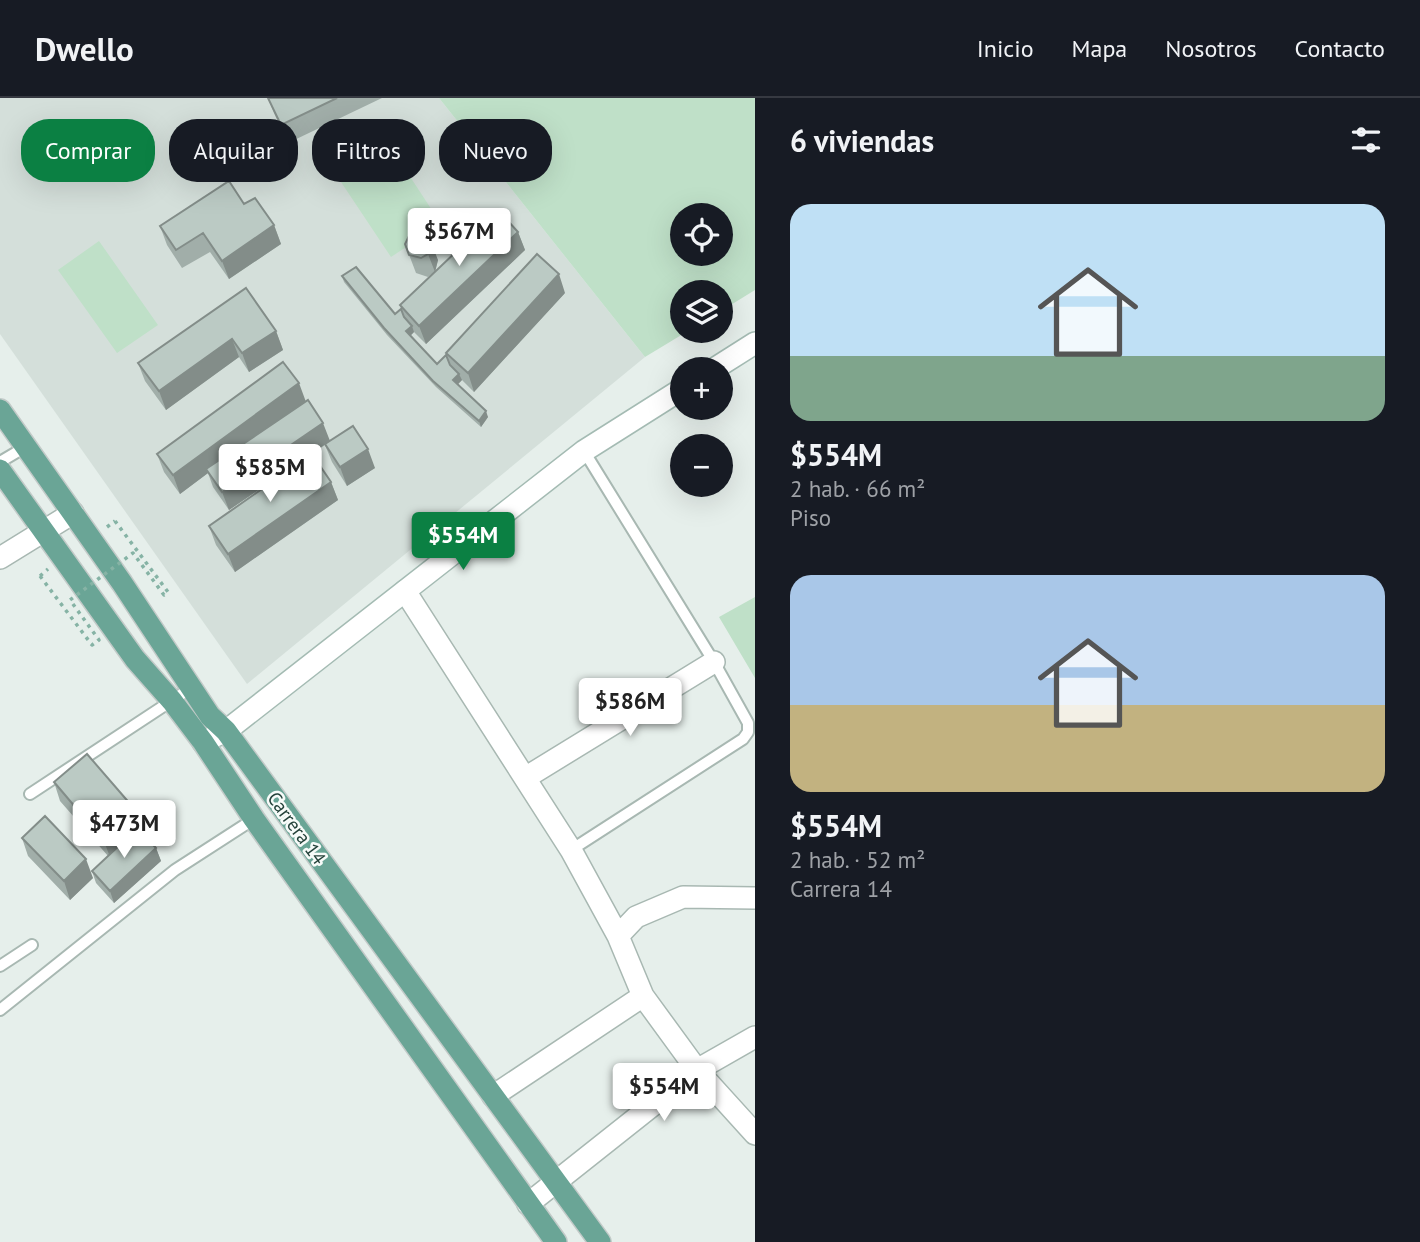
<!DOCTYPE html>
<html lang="es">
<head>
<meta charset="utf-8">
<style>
  body { margin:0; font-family:"PT Sans",sans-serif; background:#242831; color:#f1f3f6; height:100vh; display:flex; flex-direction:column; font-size:26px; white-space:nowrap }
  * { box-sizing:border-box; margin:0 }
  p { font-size:23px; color:#9ea1a6 }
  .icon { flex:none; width:38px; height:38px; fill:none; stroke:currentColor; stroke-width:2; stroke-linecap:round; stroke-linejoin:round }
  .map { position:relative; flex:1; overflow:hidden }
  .side { display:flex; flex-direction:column; background:#171b24; width:665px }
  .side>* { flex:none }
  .hud { position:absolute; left:21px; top:21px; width:628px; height:63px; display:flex; gap:14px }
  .tools { position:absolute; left:670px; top:105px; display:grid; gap:14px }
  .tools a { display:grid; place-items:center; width:63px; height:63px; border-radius:50%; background:#171b24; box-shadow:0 7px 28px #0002; font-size:35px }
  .price { position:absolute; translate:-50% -60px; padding:0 16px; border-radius:7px; background:#fff; color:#222; font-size:23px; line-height:46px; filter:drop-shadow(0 2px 4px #0008) }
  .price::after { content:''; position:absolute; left:50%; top:42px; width:21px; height:16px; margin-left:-10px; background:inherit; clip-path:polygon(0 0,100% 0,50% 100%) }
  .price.selected { background:#0b8043; color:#fff }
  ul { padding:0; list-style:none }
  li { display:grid; align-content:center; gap:14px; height:371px; padding:0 35px }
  li span { display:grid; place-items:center; height:217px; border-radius:21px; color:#555 }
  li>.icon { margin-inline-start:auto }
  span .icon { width:126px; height:126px; fill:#fffc; stroke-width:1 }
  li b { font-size:30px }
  h2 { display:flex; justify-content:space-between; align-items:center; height:84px; padding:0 35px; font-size:30px }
  .chip { padding:0 24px; border-radius:28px; background:#171b24; box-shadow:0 7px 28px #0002; font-size:24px; line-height:63px }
  .chip.selected { background:#0b8043; color:#fff }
  header { display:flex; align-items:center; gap:42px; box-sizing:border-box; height:98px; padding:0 35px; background:#171b24; border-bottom:2px solid #363941 }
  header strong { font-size:33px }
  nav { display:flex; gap:38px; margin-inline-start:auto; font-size:24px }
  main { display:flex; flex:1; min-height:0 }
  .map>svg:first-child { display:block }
  .built { fill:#d4dfda }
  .green { fill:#bfe0c8; fill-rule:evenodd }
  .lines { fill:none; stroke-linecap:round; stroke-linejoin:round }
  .lane-casing { stroke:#a8b8b2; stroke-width:14 }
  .street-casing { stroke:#a8b8b2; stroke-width:24 }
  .secondary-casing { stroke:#a4bbb3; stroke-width:24 }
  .primary-casing { stroke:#c2cac8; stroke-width:24 }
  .path { stroke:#86b3a5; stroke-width:3.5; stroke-dasharray:3.5 5; stroke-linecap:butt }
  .lane { stroke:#fff; stroke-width:10 }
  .street { stroke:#fff; stroke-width:21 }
  .secondary { stroke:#fff; stroke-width:21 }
  .primary { stroke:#6aa596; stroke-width:21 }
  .path-bridge { stroke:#86b3a5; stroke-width:3.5; stroke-dasharray:3.5 5; stroke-linecap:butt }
  .wall { fill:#a1aea9 }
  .shaded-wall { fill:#838d89 }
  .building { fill:#bbcac4; stroke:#838d89; stroke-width:2 }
  .labels { text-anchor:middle; stroke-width:5; stroke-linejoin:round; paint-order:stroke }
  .street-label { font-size:19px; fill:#24423a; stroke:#f7fbf9 }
</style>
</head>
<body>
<header>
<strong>Dwello</strong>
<nav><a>Inicio</a><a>Mapa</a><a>Nosotros</a><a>Contacto</a></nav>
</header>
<main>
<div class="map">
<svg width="755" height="1144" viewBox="0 0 755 1144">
  <rect width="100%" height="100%" fill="#e6efeb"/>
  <!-- built -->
  <path class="built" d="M0,0H439L645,259L247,586L0,236Z"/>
  <!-- green -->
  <path class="green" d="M439,0H755V192L721,213V194H682V233H688L645,259ZM721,117V156H682V117Z
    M392,51L441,126L391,159L341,84Z
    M99,143L158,227L117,255L58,172Z
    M755,499V580L719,519Z"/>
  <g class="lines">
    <!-- lane casing -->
    <g class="lane-casing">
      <path id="lane" d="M0,364L27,348
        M30,696L191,590
        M571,752L743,641L748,634V625L714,564L584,353
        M0,868L32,847
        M0,912L175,772L254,721"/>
    </g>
    <!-- street casing -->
    <g class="street-casing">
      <path id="street" d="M0,460L73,415
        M405,493L571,752L618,838L643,898L697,972L755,1036
        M525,680L714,564
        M618,838L636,819L683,799L755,800
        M493,998L643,898
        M528,1106L697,972L755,939"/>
    </g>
    <!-- secondary casing -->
    <g class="secondary-casing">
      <path id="secondary" d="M714,271L755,245
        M203,644L226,633L584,353L682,291"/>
    </g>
    <!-- primary casing -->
    <g class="primary-casing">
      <path id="primary" d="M0,312L122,485L210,618L226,633L600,1144
        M0,372L135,561L172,603L203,644L254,721L556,1144"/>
    </g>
    <!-- path -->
    <path class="path" d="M107,429L115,423
      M40,478L48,471"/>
    <!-- lane -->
    <use href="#lane" class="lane"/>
    <!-- street -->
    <use href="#street" class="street"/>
    <!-- secondary -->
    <use href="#secondary" class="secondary"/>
    <!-- primary -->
    <use href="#primary" class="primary"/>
    <!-- path-bridge -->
    <path class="path-bridge" d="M40,478L92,547L99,542L70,502L133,455L164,497L168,494L115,423"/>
  </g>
  <!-- wall -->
  <path class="wall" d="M268,0H382L288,45L274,15Z
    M244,106L274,127L281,146L229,181L210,154L182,170L167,147L160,128Z
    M518,134L525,152L426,246L414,234L410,238L437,266L446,257V255L565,195L474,294L462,282L457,287L488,319L481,329L436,289L387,237L344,184L342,178L395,216L401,211L400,207L433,175L428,179L416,175L405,146L409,138L438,162L435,174Z
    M246,190L276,233L283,252L249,274L239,259L166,312L145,283L138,265Z
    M306,303L330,343L375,370L347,388L332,364L325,347L229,412L213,389L208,375L180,396L164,374L157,356Z
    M331,384L338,402L235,474L216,447L209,428Z
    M54,684L138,715L144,733L143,735L156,750L161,763L114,805L96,785L92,773L108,758L60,703Z
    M22,740L93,780L70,802L28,758Z"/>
  <!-- shaded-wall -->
  <path class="shaded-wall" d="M274,127L281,146L229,181L222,163Z
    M518,134L525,152L426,246L419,228Z
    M431,144L438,162L435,174L428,156Z
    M559,176L565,195L474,294L468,275Z
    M412,228L414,234L408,240L406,233Z
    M276,233L283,252L249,274L242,255Z
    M232,241L239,259L166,312L159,293Z
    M459,276L462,282L455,289L453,282Z
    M299,285L306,304L206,371L208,375L180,396L173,377Z
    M486,313L488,319L481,329L479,323Z
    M323,325L330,343L229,412L222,394Z
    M368,351L375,370L347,388L340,369Z
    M331,384L338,402L235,474L228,456Z
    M138,715L144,733L111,762L104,743Z
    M156,750L161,763L114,805L110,793Z
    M86,761L93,780L70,802L64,783Z"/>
  <!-- building -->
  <path class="building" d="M268,0H337L281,27Z
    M229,83L244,106L255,100L274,127L222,163L203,135L176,152L160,128Z
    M499,113L518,134L419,228L400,207Z
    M417,134L426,136L431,144L428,156L421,160L409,157L405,146L409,138Z
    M537,156L559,176L468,275L446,255Z
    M356,169L395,216L401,211L404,219L412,228L406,233L437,266L446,257L450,267L459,276L453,282L486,313L479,323L433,283L384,230L342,178Z
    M246,190L276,233L242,255L232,241L159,293L138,265Z
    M283,264L299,285L173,377L157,356Z
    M308,302L323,325L222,394L206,371Z
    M353,328L368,351L340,369L325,346Z
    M312,356L331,384L228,456L209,428Z
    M87,656L138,715L104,743L54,684Z
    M45,718L86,761L64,783L22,740Z
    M138,730L156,750L110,793L92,773Z"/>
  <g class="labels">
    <!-- street labels -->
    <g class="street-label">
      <text transform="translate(297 730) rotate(54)" y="7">Carrera 14</text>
    </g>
  </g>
</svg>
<div class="tools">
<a><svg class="icon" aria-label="locate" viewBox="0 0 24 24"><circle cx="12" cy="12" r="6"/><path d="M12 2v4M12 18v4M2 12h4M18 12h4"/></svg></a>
<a><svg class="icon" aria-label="layers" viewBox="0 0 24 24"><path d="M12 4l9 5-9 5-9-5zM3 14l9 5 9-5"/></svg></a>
<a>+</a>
<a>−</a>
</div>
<b class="price" style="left:459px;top:170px">$567M</b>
<b class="price" style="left:270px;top:406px">$585M</b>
<b class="price selected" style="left:463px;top:474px">$554M</b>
<b class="price" style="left:630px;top:640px">$586M</b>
<b class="price" style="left:124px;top:762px">$473M</b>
<b class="price" style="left:664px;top:1025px">$554M</b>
<div class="hud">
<a class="chip selected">Comprar</a>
<a class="chip">Alquilar</a>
<a class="chip">Filtros</a>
<a class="chip">Nuevo</a>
</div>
</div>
<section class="side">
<h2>6 viviendas<svg class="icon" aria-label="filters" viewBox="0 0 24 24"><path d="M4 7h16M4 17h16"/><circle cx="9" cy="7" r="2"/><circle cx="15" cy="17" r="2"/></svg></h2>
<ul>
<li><span style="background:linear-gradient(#bfe0f5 70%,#7fa58c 0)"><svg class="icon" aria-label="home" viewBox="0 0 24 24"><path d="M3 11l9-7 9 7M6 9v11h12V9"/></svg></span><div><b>$554M</b><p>2 hab. · 66 m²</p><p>Piso</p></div></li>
<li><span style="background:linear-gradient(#a9c7e8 60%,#c2b280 0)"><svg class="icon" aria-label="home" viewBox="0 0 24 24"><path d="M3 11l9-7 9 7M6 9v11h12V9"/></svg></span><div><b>$554M</b><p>2 hab. · 52 m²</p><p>Carrera 14</p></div></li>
</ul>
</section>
</main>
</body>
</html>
